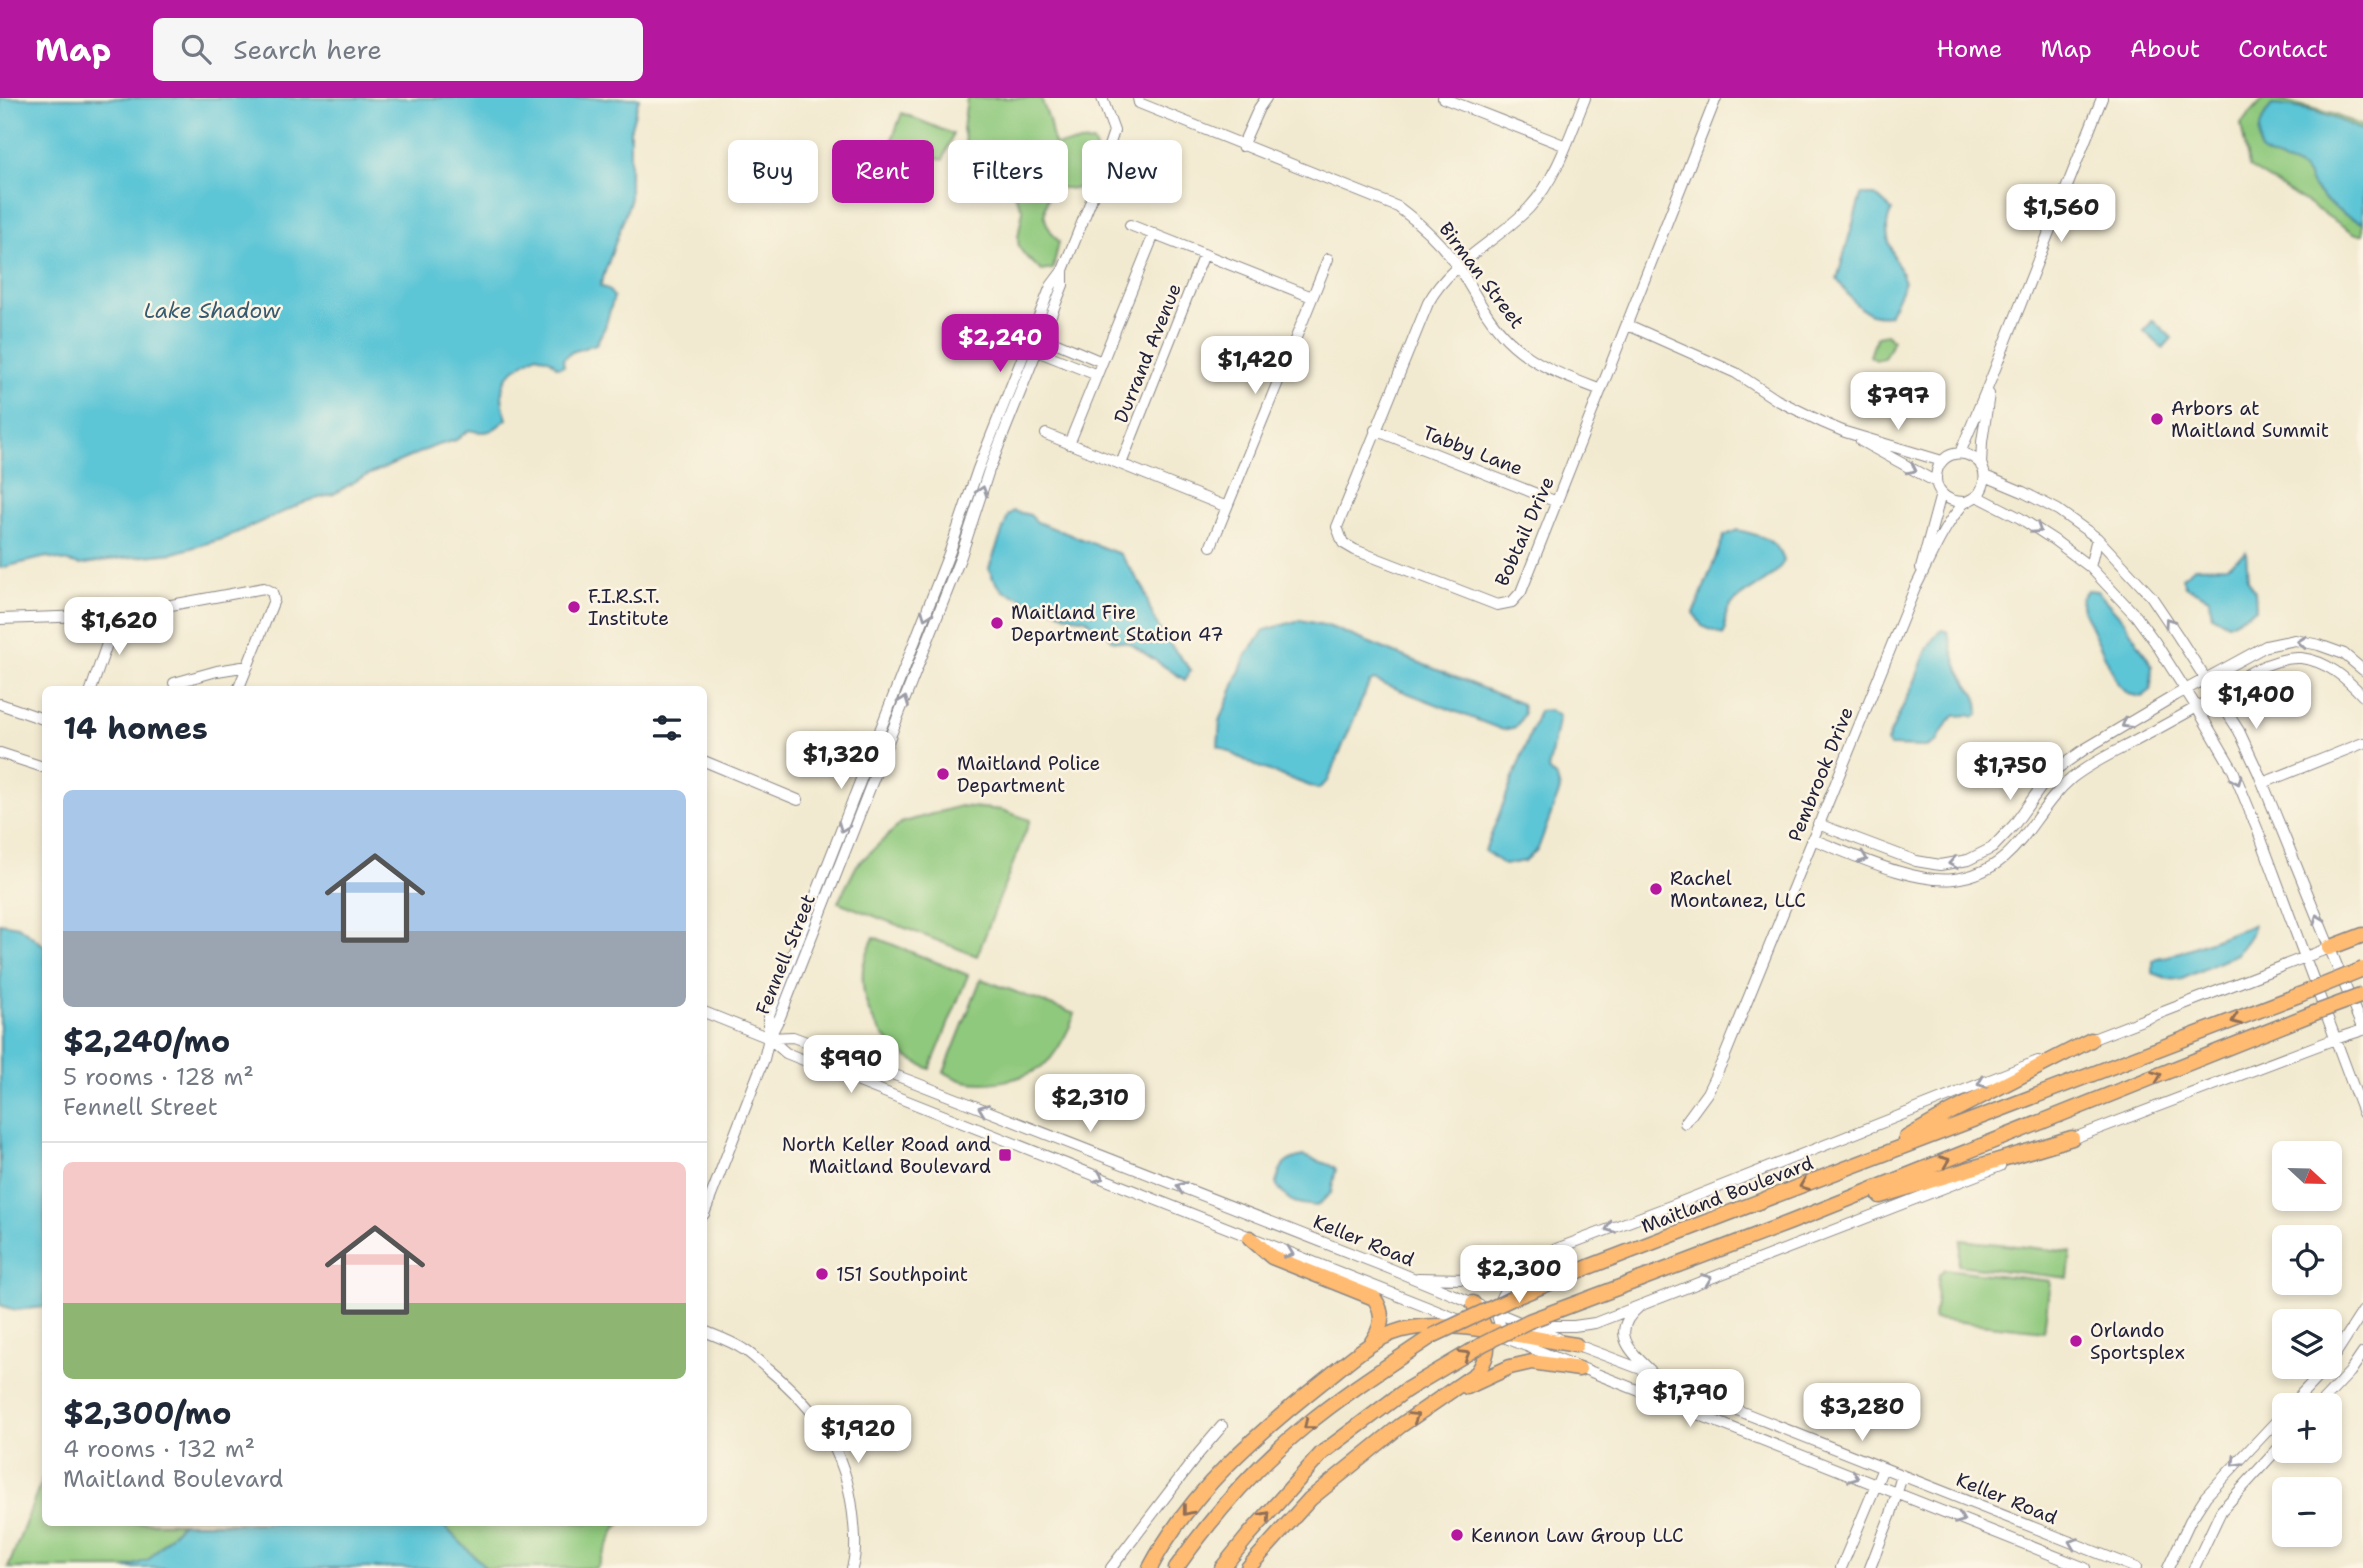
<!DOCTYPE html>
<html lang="en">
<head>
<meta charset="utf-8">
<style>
  body { margin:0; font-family:"Shantell Sans",sans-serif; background:#f6f6f7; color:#1f2937; height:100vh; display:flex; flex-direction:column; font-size:26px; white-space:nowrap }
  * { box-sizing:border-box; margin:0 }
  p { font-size:23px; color:#747a83 }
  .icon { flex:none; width:38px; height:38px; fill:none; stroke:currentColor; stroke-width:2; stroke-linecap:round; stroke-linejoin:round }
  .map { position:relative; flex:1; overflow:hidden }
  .details { position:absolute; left:42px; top:588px; width:665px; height:840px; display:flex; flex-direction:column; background:#fff; border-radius:10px; box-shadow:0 4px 10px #0003 }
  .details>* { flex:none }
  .top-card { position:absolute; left:728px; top:42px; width:665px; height:63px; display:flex; gap:14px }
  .needle { width:46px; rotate:112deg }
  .controls { position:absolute; left:2272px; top:1043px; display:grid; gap:14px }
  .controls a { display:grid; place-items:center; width:70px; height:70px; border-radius:10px; background:#fff; box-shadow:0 4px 10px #0003; font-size:35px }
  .price { position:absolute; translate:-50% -60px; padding:0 16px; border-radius:14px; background:#fff; color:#222; font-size:23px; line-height:46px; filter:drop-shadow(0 2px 4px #0008) }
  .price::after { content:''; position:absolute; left:50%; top:42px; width:21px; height:16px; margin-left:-10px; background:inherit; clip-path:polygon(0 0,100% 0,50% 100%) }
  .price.current { background:#b5179e; color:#fff }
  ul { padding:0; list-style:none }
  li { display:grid; align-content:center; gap:14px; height:371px; padding:0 21px }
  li+li { border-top:2px solid #e0e1e3 }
  li span { display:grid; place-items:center; height:217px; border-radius:10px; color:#555 }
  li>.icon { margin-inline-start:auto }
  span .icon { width:126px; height:126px; fill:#fffc; stroke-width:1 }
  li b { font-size:30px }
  h2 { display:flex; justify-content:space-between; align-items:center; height:84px; padding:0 21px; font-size:30px }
  .chip { padding:0 24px; border-radius:10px; background:#fff; box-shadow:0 4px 10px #0003; font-size:24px; line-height:63px }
  .chip.current { background:#b5179e; color:#fff }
  header { display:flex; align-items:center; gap:42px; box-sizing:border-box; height:98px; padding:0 35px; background:#b5179e; color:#fff }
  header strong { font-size:33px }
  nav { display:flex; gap:38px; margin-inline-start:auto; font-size:24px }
  .search { width:490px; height:63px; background:#f6f6f7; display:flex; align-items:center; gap:18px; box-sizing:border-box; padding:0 24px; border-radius:10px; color:#747a83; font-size:26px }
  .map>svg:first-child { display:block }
  .green { fill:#8fc97d; stroke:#58765c; stroke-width:2 }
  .water { fill:#5bc5d6; stroke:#3e7488; stroke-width:2 }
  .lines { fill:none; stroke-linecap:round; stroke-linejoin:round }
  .minor-casing { stroke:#8a8686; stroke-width:12 }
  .highway-casing { stroke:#8a8686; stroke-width:17 }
  .minor { stroke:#fff; stroke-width:10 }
  .highway { stroke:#febb71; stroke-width:14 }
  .highway-bridge-casing { stroke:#8a8686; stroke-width:17; stroke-linecap:butt }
  .highway-bridge { stroke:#febb71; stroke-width:14 }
  .oneway { stroke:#9c9ca7 }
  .oneway2 { stroke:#906e56 }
  .poi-dot { fill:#b5179e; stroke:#fcf5e5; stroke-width:2.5 }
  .labels { text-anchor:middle; stroke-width:5; stroke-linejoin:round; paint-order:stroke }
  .street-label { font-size:19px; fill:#22223b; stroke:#fcf5e5 }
  .poi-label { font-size:19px; fill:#22223b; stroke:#fcf5e5; text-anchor:start }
  .water-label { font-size:21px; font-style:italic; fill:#365b71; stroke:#fcf5e5 }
</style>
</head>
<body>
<header>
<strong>Map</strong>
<div class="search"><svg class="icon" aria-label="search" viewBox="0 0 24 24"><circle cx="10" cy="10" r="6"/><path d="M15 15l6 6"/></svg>Search here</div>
<nav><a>Home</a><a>Map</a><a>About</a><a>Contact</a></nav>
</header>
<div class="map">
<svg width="2363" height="1470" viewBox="0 0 2363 1470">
  <rect width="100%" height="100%" fill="#fcf5e5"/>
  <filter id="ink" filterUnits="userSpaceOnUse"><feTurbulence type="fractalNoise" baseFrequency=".0143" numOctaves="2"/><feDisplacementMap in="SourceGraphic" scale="14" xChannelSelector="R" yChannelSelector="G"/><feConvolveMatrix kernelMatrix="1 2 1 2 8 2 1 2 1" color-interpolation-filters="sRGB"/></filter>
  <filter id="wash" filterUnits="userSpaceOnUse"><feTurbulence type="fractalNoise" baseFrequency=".00686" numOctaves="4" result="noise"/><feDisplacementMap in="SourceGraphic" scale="28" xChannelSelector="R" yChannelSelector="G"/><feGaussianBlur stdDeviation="1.57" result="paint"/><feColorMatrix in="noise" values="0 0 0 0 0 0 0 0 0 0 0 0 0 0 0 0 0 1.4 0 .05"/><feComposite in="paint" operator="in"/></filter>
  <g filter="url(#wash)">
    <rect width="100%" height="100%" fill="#f2ead0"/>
    <!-- green -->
    <path class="green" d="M967,0H1041L1049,22L1054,47L1093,44L1098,56L1091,78L1076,91L1052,89C1041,114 1041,123 1059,144L1053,171L1042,173C1012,146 1016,151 1023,112L1015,97L982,74L966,46L963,31Z
      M2264,0H2273L2332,16L2363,28V136H2356L2249,69L2241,26Z
      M902,15L953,36L943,62L892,42Z
      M1886,236L1893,242L1884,260L1876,262L1870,258L1877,238Z
      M960,708L1002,712L1030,722L977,858L838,804L857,767L901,725Z
      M874,839L968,877L930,971C888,953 859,918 863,870C864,860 870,849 874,839Z
      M981,881L1075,916C1069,932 1062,946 1051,960C1033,981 990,989 964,983C957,982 950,977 944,974Z
      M1961,1142L2071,1154L2068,1180L1958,1167Z
      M1944,1171L2050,1183L2044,1233L1934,1221L1939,1177Z
      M45,1374L46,1424L182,1425L148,1462L126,1470H8Z
      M441,1425H622L616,1430L597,1470H486Z"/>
    <!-- water -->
    <path class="water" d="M0,0H639L630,33V103L600,188L608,191L614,199L605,229L596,246L572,254L563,261L564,268L557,269L551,262L537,257C506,275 494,283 507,321C493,333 488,337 469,332L456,342L435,348L361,380L334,396L308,403L222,441L174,455L115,461L80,467L47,459L0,470Z
      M2272,7C2304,8 2335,19 2363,33V125C2343,118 2326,105 2313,89C2308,82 2309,76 2301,71C2288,62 2272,63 2260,53C2258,34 2259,22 2272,7Z
      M1861,97H1875L1892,112C1878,135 1897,162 1905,184L1889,217C1861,221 1851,201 1837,181Z
      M2153,222L2172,240L2163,250L2144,233Z
      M1013,413L1030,417L1037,424L1120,456L1144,491L1150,511L1162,537L1191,572L1185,582L1129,545L1111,542L1108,536L1100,534L1086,521L1069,518L1035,503L1032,504L1003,493L992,479L989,470L1008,418Z
      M1737,432C1758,437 1776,440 1784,462C1772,492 1717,495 1726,531L1723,537L1702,528L1694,515L1724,438Z
      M2246,454L2248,482L2255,493L2256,511L2228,526L2212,517L2209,500L2185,488L2182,479L2195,469L2227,468Z
      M2087,492L2097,493L2124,523L2152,567L2151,592L2142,599L2128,596L2118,586L2083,512L2081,500Z
      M1300,522L1328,528L1522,606L1524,616L1516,629L1503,632L1374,582L1369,585L1328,683L1318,691L1256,668L1218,648L1220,623L1246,557L1265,532Z
      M1943,532L1948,534C1951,547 1954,560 1959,572C1966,589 1982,596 1978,617L1974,619L1969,617L1954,618L1948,624L1936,644L1926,649L1890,648L1887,644L1890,636C1898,619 1906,602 1914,585C1922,568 1926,542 1943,532Z
      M1549,612L1559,618L1548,672L1557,681L1560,692L1538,751L1525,763L1504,767L1485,753L1539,613Z
      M0,825L18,828L46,849L45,1209L14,1212L0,1207Z
      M2253,827C2253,839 2242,846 2237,856L2180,882L2169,881L2153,875V863L2160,859L2164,860Z
      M1303,1058L1333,1068L1336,1071L1331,1095L1317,1108C1295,1106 1288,1105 1276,1086C1280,1068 1284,1062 1303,1058Z
      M182,1425H441L486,1470H126L148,1462Z"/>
  </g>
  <g filter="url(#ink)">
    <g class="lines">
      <!-- minor casing -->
      <g class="minor-casing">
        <path id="minor" d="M1138,0L1139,5L1398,109C1421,126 1443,147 1459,170C1474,194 1487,221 1507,241C1534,268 1567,279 1601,292
          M1443,0L1566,48
          M1585,0C1570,37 1557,80 1529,110C1496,144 1451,163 1428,205L1337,429L1343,445L1355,452L1497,507L1512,504L1521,494L1716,0
          M1242,48L1259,10L1266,0
          M1130,127L1312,199
          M1628,227L1736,275L1777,302L1824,325L1845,334L1942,363
          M1038,237L1102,264
          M1032,251L1097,277
          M1375,332L1557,404
          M1046,336L1227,409
          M1861,343L1936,384
          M1069,346L1154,136
          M1960,355L1991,281L2102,0
          M1121,366L1204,156
          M1981,368L1982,344L1989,296
          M1985,378L2023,394L2058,412L2097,440L2151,498L2178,538L2239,633L2259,676L2363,932
          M1977,398L2020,420L2054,442L2090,469L2136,518L2155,544L2197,610L2233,672L2258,733L2363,1015
          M1211,448L1328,161
          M2090,469L2097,440
          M1921,470L1941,396
          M0,521L117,517L264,490L272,494L274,502L238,592
          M91,592L117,517
          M183,592L174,585L217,573L248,568
          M0,606L46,622
          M0,655L46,670
          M704,663L798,702
          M2263,685L2363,645
          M1818,726L1916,763L1940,767L1968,762L1992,750L2014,727L2051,675L2085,651L2176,597L2266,548L2295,542L2319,547L2344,556L2363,572
          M1812,741C1852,756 1913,786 1954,781C2020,773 2030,715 2072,680C2087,668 2105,659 2122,650C2147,637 2172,623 2197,609C2217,598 2235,582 2255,572C2269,565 2285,559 2301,560C2327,563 2346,580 2363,598
          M704,914L769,940L793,939L916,985L1391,1171L1558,1240
          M769,936V917L950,453L978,371L1051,188L1063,172L1090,105L1114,33L1102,0
          M769,940L786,955L1467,1225
          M2088,943L2329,850
          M1685,1025L1707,995L1724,960L1915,490C1927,467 1938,440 1953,419C1956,415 1960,410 1963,406C1969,401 1976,401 1980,394C1985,386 1986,377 1982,368C1978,362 1971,358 1965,356C1931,349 1922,405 1965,404
          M2066,1043L2335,941L2363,932
          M704,1116L764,961L769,940L780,919L961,458L989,372L1063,187V172
          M1418,1180L1465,1181L1482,1179L1681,1104L2038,963
          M1639,1209C1609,1234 1630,1253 1651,1273
          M1537,1228H1574L1595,1225L2000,1068
          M704,1233C716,1238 731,1243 743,1251C752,1256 760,1265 768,1271C817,1311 846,1353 853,1416C855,1434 857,1453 852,1470
          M1506,1236C1482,1207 1514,1178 1538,1162
          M1501,1238L2085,1470
          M1572,1245L1654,1276L1732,1310L2136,1470
          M2329,1266L2363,1213
          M2291,1307L2327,1269
          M2319,1307L2350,1274L2363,1255
          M1111,1470L1199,1355L1222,1328
          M1841,1470L1883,1370
          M1870,1470L1891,1416L1902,1377
          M2168,1470L2190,1423L2206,1398L2284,1315
          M2194,1470L2221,1413L2284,1344"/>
      </g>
      <!-- highway casing -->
      <g class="highway-casing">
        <path id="highway" d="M2329,850L2363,837
          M1906,1040L1949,1015L2091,942
          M1880,1098L2072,1040
          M1250,1140L1272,1159L1374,1200C1385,1216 1382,1229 1372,1244
          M1591,1168L2299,897
          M1641,1181L1791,1124L2309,917
          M1467,1289L1510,1269L1532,1264L1579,1271
          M1150,1470C1191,1392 1258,1335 1326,1281C1351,1261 1379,1234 1412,1230C1460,1222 1527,1240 1576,1247
          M1176,1470C1212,1419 1256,1368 1305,1328C1345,1295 1389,1267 1432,1238
          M1222,1470L1248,1438L1322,1355L1406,1292
          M1248,1470L1310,1401L1400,1328L1477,1275C1495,1251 1487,1229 1473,1205"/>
      </g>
      <!-- minor -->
      <use href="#minor" class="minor"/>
      <!-- highway -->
      <use href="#highway" class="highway"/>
      <!-- highway-bridge casing -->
      <g class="highway-bridge-casing">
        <path id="highway-bridge" d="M2299,897L2363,871
          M2309,917L2363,897
          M1432,1238L1511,1201L1591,1168
          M1406,1292L1483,1246L1529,1223L1641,1181"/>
      </g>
      <!-- highway-bridge -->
      <use href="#highway-bridge" class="highway-bridge"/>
    </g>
    <!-- one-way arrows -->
    <defs><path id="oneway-chevron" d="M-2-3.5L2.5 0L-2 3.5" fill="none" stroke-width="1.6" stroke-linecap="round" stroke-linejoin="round" transform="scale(1.75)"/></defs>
    <g class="oneway">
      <use href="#oneway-chevron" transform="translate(1912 371) rotate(26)"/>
      <use href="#oneway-chevron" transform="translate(982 393) rotate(-72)"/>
      <use href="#oneway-chevron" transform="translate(2037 431) rotate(33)"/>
      <use href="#oneway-chevron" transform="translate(926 517) rotate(111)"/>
      <use href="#oneway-chevron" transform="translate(2169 524) rotate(-125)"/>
      <use href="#oneway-chevron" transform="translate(2302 544) rotate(-174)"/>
      <use href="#oneway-chevron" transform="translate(904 603) rotate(-69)"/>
      <use href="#oneway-chevron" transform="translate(2126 626) rotate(149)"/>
      <use href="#oneway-chevron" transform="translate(2237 682) rotate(67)"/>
      <use href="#oneway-chevron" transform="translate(843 729) rotate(111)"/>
      <use href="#oneway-chevron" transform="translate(1863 760) rotate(21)"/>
      <use href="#oneway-chevron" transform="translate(1953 765) rotate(170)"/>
      <use href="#oneway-chevron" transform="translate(2318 821) rotate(-112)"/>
      <use href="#oneway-chevron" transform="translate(1982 985) rotate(158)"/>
      <use href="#oneway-chevron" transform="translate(983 1011) rotate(-159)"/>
      <use href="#oneway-chevron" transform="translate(1099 1079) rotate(22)"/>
      <use href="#oneway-chevron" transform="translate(1181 1089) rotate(-159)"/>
      <use href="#oneway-chevron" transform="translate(1610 1130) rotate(159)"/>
      <use href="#oneway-chevron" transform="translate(1289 1155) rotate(21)"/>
      <use href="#oneway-chevron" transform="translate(1707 1181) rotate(-21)"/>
      <use href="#oneway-chevron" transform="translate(2236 1364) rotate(134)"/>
      <use href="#oneway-chevron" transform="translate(1854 1379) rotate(21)"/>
      <use href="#oneway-chevron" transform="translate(1960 1421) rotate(22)"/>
      <use href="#oneway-chevron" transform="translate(2073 1445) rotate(-158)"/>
    </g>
    <g class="oneway2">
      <use href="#oneway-chevron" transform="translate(2236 922) rotate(159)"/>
      <use href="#oneway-chevron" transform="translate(2157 978) rotate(-22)"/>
      <use href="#oneway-chevron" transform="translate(1945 1063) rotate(-22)"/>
      <use href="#oneway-chevron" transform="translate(1804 1087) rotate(159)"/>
      <use href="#oneway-chevron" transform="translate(1465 1257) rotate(-31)"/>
      <use href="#oneway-chevron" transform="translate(1414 1319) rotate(-32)"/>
      <use href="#oneway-chevron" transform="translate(1308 1327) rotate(141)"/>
      <use href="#oneway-chevron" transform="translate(1187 1413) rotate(129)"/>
      <use href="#oneway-chevron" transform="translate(1266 1418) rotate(-48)"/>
    </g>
  </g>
  <!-- markers -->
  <g class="poi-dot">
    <circle cx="2157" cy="321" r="7"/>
    <circle cx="574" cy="509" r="7"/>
    <circle cx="997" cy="525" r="7"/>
    <circle cx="943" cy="676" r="7"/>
    <circle cx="1656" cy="791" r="7"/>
    <rect x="998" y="1050" width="14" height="14" rx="3.5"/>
    <circle cx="822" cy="1176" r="7"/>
    <circle cx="2076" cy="1243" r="7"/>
    <circle cx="1457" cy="1437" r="7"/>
  </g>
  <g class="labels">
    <!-- street labels -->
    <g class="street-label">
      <text transform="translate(1482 177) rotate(53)" y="7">Birman Street</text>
      <text transform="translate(1147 255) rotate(-68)" y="7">Durrand Avenue</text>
      <text transform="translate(1473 352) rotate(21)" y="7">Tabby Lane</text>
      <text transform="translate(1524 433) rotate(-66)" y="7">Bobtail Drive</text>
      <text transform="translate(1820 676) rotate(-68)" y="7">Pembrook Drive</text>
      <text transform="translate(785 856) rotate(-68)" y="7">Fennell Street</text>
      <text transform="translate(1727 1096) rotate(-21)" y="7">Maitland Boulevard</text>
      <text transform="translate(1364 1142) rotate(22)" y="7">Keller Road</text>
      <text transform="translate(2007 1400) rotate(22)" y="7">Keller Road</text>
    </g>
    <!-- poi labels -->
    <g class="poi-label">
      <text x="2171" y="317">Arbors at<tspan x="2171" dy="22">Maitland Summit</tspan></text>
      <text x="588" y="505">F.I.R.S.T.<tspan x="588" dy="22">Institute</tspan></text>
      <text x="1011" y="521">Maitland Fire<tspan x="1011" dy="22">Department Station 47</tspan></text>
      <text x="957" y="672">Maitland Police<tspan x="957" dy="22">Department</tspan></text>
      <text x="1670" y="787">Rachel<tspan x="1670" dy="22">Montanez, LLC</tspan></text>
      <text x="991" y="1053" text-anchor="end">North Keller Road and<tspan x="991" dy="22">Maitland Boulevard</tspan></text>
      <text x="836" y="1183">151 Southpoint</text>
      <text x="2090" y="1239">Orlando<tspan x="2090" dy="22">Sportsplex</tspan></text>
      <text x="1471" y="1444">Kennon Law Group LLC</text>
    </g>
    <!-- water labels -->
    <g class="water-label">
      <text x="212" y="220">Lake Shadow</text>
    </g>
  </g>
</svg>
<div class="controls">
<a><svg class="needle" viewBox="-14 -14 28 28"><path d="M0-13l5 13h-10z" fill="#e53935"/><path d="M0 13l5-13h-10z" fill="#747a83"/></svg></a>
<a><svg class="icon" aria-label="locate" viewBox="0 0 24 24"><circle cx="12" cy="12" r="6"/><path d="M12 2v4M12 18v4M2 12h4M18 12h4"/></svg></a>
<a><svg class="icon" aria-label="layers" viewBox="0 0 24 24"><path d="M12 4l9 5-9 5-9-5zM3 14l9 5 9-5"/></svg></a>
<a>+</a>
<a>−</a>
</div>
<b class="price" style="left:2061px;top:146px">$1,560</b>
<b class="price current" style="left:1000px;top:276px">$2,240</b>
<b class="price" style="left:1255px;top:298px">$1,420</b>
<b class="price" style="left:1898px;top:334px">$797</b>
<b class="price" style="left:119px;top:559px">$1,620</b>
<b class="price" style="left:2256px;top:633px">$1,400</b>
<b class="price" style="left:841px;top:693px">$1,320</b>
<b class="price" style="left:2010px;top:704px">$1,750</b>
<b class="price" style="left:851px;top:997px">$990</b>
<b class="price" style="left:1090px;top:1036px">$2,310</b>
<b class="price" style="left:1519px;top:1207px">$2,300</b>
<b class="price" style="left:1690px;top:1331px">$1,790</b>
<b class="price" style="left:1862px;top:1345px">$3,280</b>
<b class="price" style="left:858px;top:1367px">$1,920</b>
<div class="top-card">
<a class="chip">Buy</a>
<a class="chip current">Rent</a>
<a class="chip">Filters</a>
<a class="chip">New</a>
</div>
<section class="details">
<h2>14 homes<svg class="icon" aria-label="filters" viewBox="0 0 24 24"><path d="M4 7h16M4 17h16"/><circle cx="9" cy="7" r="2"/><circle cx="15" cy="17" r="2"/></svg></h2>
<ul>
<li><span style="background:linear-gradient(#a9c7e8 65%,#9aa5b1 0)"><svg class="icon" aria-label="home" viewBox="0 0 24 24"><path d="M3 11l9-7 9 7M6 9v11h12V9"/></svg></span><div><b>$2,240/mo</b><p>5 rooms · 128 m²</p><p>Fennell Street</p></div></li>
<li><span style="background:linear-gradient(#f6c9c9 65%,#8fb573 0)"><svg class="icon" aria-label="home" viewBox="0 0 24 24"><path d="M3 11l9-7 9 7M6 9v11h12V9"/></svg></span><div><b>$2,300/mo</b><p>4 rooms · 132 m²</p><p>Maitland Boulevard</p></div></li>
</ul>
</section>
</div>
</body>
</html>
